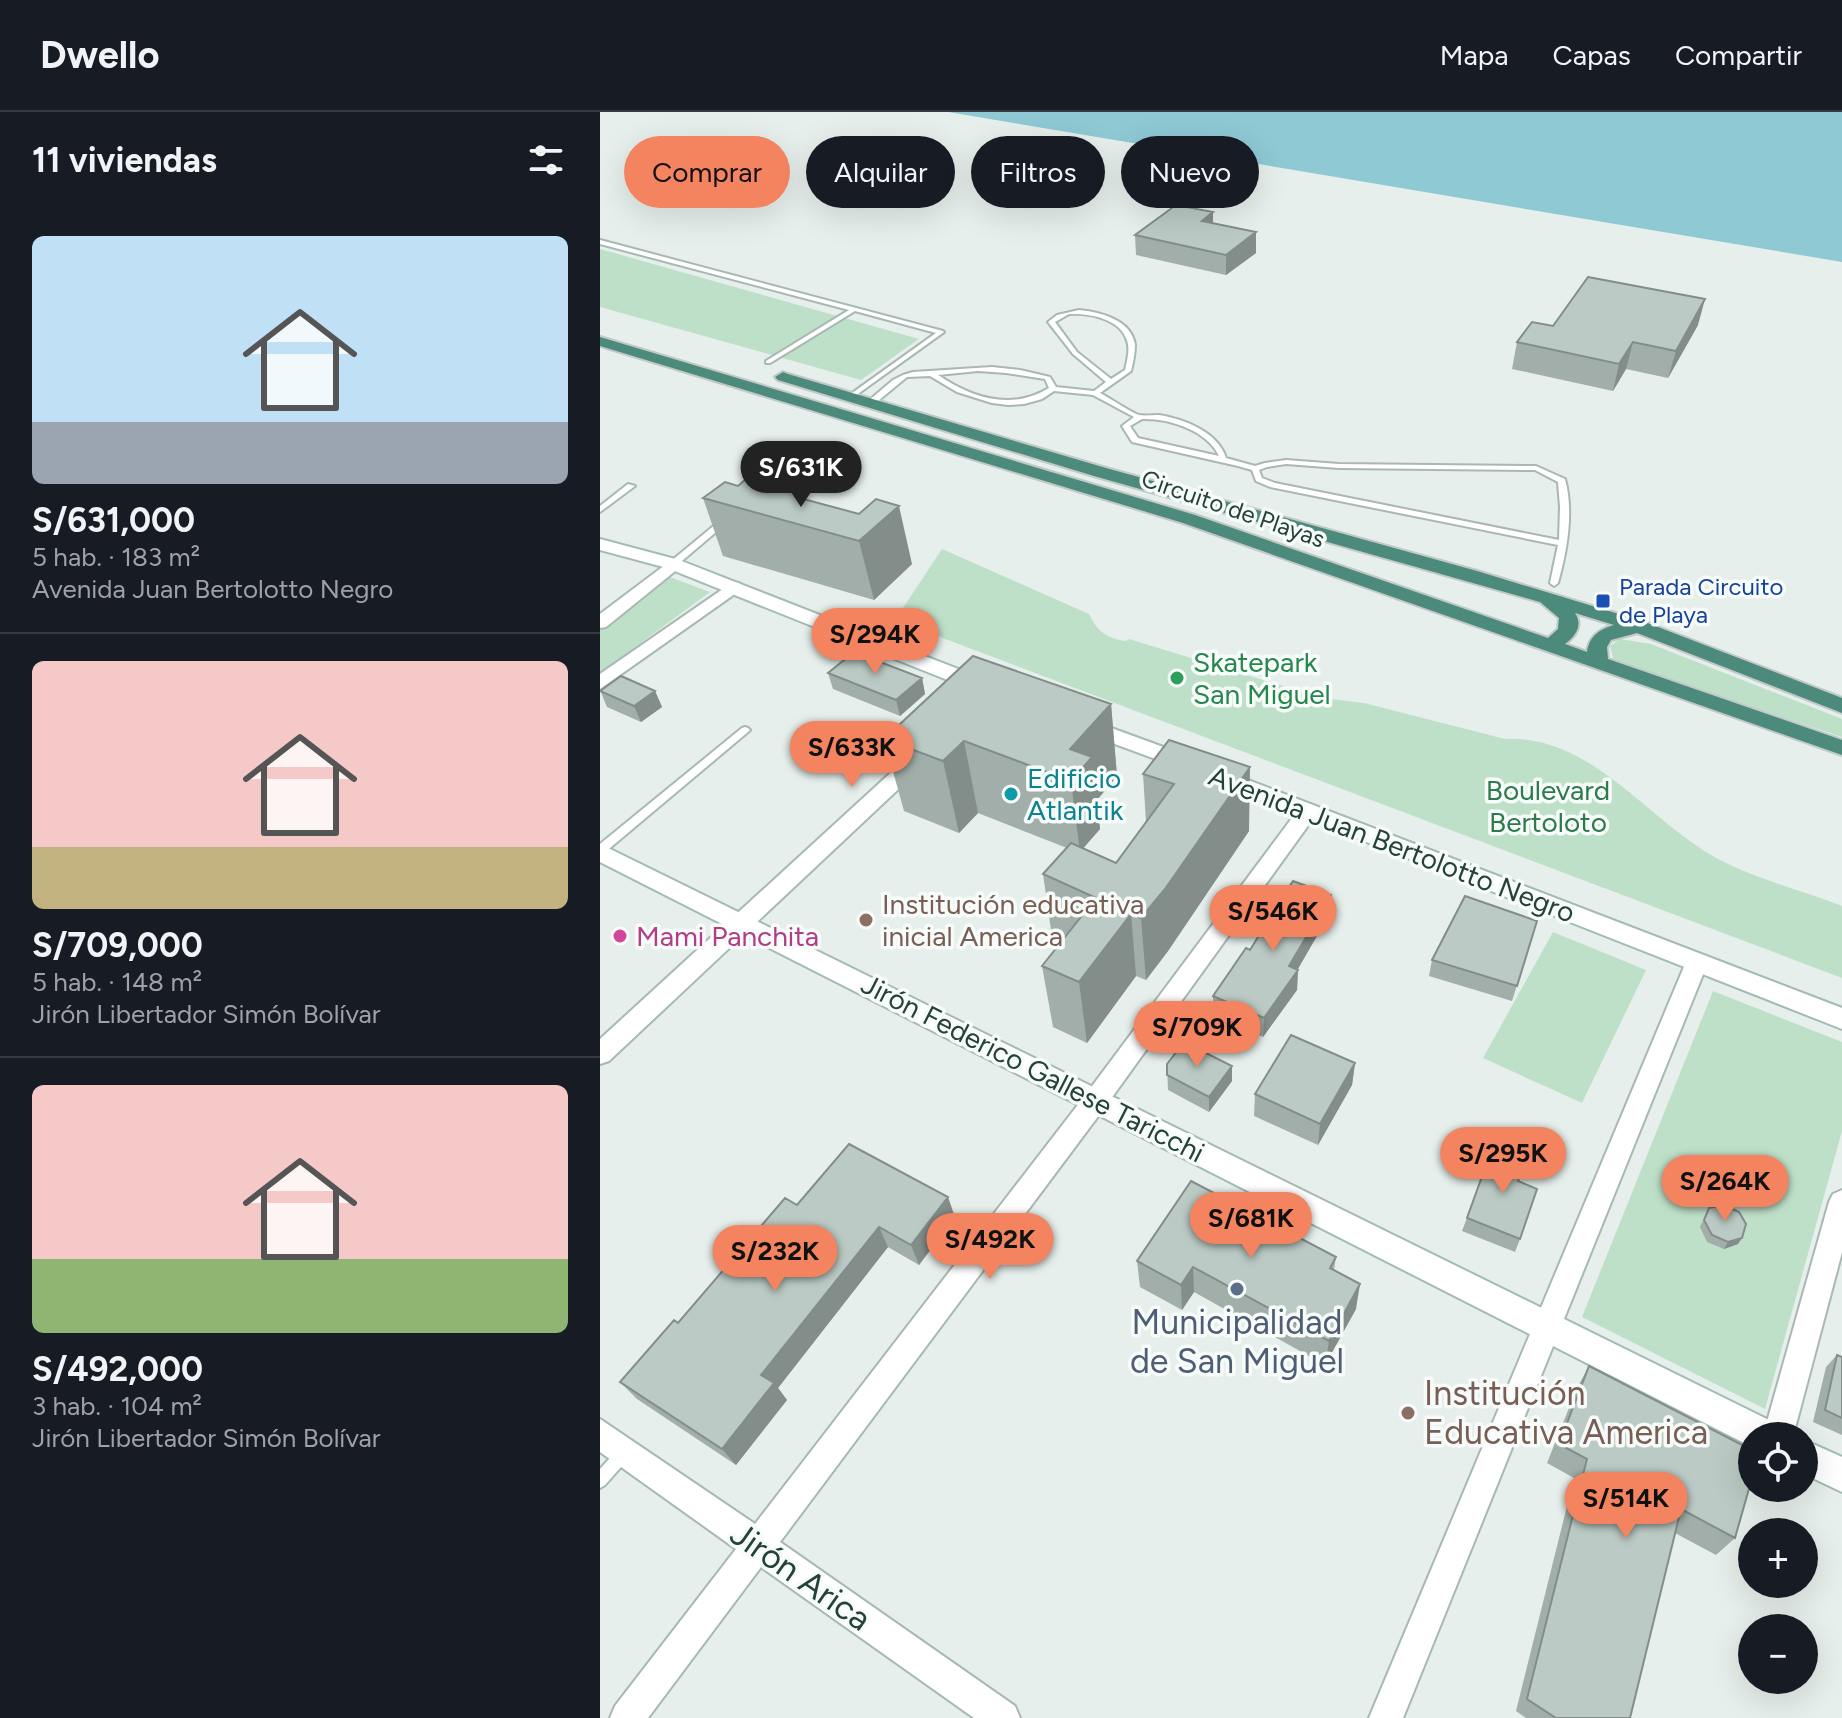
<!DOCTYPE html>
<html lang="es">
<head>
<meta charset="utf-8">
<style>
  body { margin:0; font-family:Figtree,sans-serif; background:#242831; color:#f1f3f6; height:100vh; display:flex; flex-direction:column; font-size:30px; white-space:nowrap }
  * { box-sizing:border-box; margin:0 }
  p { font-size:26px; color:#9ea1a6 }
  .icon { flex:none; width:44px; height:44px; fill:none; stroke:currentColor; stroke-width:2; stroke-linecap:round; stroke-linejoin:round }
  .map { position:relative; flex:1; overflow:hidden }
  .drawer { display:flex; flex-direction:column; background:#171b24; width:600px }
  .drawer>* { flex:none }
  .hud { position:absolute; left:24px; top:24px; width:760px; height:72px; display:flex; gap:16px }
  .tools { position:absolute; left:1138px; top:1310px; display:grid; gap:16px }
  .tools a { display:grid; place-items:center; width:80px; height:80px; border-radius:50%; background:#171b24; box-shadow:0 8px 32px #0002; font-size:40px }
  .price { position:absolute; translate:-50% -68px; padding:0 18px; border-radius:28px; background:#f4845f; color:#111; font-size:26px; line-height:52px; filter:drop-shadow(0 2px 4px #0008) }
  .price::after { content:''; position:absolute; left:50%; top:48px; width:24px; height:18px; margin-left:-12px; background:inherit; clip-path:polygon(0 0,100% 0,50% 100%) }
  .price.on { background:#222; color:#fff }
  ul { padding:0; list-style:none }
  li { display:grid; align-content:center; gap:16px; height:424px; padding:0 32px }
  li+li { border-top:2px solid #363941 }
  li span { display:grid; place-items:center; height:248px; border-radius:12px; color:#555 }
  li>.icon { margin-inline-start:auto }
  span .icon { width:144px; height:144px; fill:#fffc; stroke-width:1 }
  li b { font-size:34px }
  h2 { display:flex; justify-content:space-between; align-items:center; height:96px; padding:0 32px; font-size:34px }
  .chip { padding:0 28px; border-radius:36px; background:#171b24; box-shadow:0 8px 32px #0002; font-size:28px; line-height:72px }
  .chip.on { background:#f4845f; color:#111 }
  header { display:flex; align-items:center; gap:48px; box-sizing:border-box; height:112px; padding:0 40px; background:#171b24; border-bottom:2px solid #363941 }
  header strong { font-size:38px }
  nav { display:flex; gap:44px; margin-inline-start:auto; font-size:28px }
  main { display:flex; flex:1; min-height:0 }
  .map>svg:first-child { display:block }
  .green { fill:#bfe0c8 }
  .water { fill:#8ec9d4 }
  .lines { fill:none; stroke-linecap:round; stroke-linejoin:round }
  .service-casing { stroke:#a8b8b2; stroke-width:4 }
  .minor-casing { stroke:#a8b8b2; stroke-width:4 }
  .secondary-casing { stroke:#a4bbb3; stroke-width:4 }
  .trunk-casing { stroke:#c2cac8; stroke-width:4 }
  .service { fill:#fff; fill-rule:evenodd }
  .minor { fill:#fff; fill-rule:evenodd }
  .secondary { fill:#fff; fill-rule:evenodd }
  .trunk { fill:#4c8a7c; fill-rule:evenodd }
  .wall { fill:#a1aea9 }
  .shaded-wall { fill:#838d89 }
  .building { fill:#bbcac4; stroke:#838d89; stroke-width:2 }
  .transit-dot { fill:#1a4fb4; stroke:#f7fbf9; stroke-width:3 }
  .leisure-dot { fill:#2e9e5b; stroke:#f7fbf9; stroke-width:3 }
  .culture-dot { fill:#0f9aa8; stroke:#f7fbf9; stroke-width:3 }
  .education-dot { fill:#8d6e63; stroke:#f7fbf9; stroke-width:3 }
  .hotel-dot { fill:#d1479c; stroke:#f7fbf9; stroke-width:3 }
  .service-dot { fill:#5c6f8a; stroke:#f7fbf9; stroke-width:3 }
  .labels { text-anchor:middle; stroke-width:7; stroke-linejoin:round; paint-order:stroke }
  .far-street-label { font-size:24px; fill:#24423a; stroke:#f7fbf9 }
  .far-transit-label { font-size:24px; fill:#164399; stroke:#f7fbf9; text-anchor:start }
  .leisure-label { font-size:28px; fill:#27864d; stroke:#f7fbf9; text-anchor:start }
  .culture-label { font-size:28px; fill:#0d838f; stroke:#f7fbf9; text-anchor:start }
  .park-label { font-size:28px; fill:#2d7a4b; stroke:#f7fbf9 }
  .street-label { font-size:28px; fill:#24423a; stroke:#f7fbf9 }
  .education-label { font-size:28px; fill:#785e54; stroke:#f7fbf9; text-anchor:start }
  .hotel-label { font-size:28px; fill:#b23c85; stroke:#f7fbf9; text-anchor:start }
  .near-service-label { font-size:34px; fill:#4e5e75; stroke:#f7fbf9 }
  .near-education-label { font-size:34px; fill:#785e54; stroke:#f7fbf9; text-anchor:start }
  .near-street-label { font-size:34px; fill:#24423a; stroke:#f7fbf9 }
</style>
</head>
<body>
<header>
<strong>Dwello</strong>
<nav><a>Mapa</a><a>Capas</a><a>Compartir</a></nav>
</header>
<main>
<section class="drawer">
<h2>11 viviendas<svg class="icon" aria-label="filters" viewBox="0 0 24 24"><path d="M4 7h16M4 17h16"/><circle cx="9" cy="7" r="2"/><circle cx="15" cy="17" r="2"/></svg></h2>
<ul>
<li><span style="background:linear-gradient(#bfe0f5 75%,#9aa5b1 0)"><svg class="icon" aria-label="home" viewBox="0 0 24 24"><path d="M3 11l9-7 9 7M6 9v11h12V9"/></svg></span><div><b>S/631,000</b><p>5 hab. · 183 m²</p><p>Avenida Juan Bertolotto Negro</p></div></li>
<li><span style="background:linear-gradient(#f6c9c9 75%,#c2b280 0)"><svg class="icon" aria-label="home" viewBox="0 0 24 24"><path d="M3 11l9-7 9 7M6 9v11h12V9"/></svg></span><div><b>S/709,000</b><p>5 hab. · 148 m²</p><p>Jirón Libertador Simón Bolívar</p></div></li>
<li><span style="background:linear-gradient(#f6c9c9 70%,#8fb573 0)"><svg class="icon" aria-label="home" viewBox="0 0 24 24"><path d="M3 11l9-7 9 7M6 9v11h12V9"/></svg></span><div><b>S/492,000</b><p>3 hab. · 104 m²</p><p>Jirón Libertador Simón Bolívar</p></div></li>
</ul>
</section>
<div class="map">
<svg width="1242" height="1606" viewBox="0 0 1242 1606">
  <rect width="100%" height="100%" fill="#e6efeb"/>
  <!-- green -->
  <path class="green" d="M0,137L319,227L261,268L0,195Z
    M342,437L489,502C498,520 506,526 526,529L529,527L722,586L764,591L905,627C995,622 1051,715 1126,751C1163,769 1204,779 1242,794V866L295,508Z
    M67,464L110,480L0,561V518Z
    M1020,527L1051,532L1242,607V625L1019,552L1013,546L1010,534Z
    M953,820L1046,858L982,991L883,946Z
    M1113,879L1242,930V1019L1165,1297L982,1205Z"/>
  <!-- water -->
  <path class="water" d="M348,0H1242V150Z"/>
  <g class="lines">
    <!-- service casing -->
    <g class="service-casing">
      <path id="service" d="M0,128L343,219L344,220L252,286H248V284L336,221L255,199L170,251H166V249L249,198L0,132Z
        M479,198C500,200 532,208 535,233C535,242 533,251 531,259L500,281C510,286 530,300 539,303C545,304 553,303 559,303C584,307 618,320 626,346L655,354L665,351L686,348L739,352L936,354L965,367C974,400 967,439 958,471L954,474L950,471L958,433L670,375L656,369L652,358L638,354L532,330L522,314L534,305L493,283L454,279L442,287L424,292L408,293L392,291L357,280L330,264L307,265L273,293L266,291L293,268L303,263L313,260L392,255L420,258L450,265L456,275L494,279L506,270L473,242L448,210L457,203ZM469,202C488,201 518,206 526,226C531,236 527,248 525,258L511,267L477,240L455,210ZM378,259L406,261L445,267L449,276C411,299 372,286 338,263ZM542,307C568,306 607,318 619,344L538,326L530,314ZM686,352L739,356L935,358L958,370L960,395L959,428L675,371L662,366L659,358L667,355Z
        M28,372L35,374L0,400V394Z
        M122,407L129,409L76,454H70V450Z
        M145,615L148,616L150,618L148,620L4,741L0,742V732L142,616Z
        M23,1334L28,1337L31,1342L28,1347L5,1373L0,1376V1357L18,1337Z"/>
    </g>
    <!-- minor casing -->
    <g class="minor-casing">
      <path id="minor" d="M73,447L79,448L81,452L79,456L6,515L0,516V502Z
        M133,470L139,471L142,475L139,479L0,577V562Z
        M316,642L323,644L326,649L323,654L9,949L0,952V927L309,644Z
        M708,692L715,694L718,699L715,704L505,995L180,1430L415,1594L420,1606H374L161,1455L48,1606H10L15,1594L136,1437L0,1340V1307L155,1412L487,981L701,694Z
        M1097,841L1105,844L1108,850L803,1606H769L1086,850L1089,844Z
        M1242,1078V1140L1193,1324H1163L1229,1090L1233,1082Z"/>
    </g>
    <!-- secondary casing -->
    <g class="secondary-casing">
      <path id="secondary" d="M0,427L79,448L389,569L392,574L382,580L375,579L67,456L0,438Z
        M484,606L596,647L599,652L596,657L588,659L477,618L474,613L477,608Z
        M622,658L1242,896V917L614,670L611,665L614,660Z
        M0,732L1177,1312L1181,1324H1152V1335L0,750Z
        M1204,1328L1242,1345V1380L1204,1362Z"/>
    </g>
    <!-- trunk casing -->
    <g class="trunk-casing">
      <path id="trunk" d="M0,225L595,403L948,526L958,517L959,506L940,490L494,364L178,268L175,265L183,260L188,262L506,356L877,459L1045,510L1242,586V601L1037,521L1011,528L1007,535L1008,547L1242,628V643L583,411L0,234ZM975,501L1014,513C1000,517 989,524 987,540L965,532C976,524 983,513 975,501Z"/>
    </g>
    <!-- service -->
    <use href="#service" class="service"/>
    <!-- minor -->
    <use href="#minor" class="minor"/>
    <!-- secondary -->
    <use href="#secondary" class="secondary"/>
    <!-- trunk -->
    <use href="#trunk" class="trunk"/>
  </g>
  <!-- wall -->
  <path class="wall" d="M613,111L656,141L626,163L536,143L535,123Z
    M1098,213L1068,266L1026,257L1013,279L912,257L917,230L953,214Z
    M138,374L204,387L312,452L274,488L123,444L103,386Z
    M228,561L322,566L325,582L300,604L233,577Z
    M0,578L55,579L62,595L41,610L7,595Z
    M511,592L517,664L497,688L500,717L483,736L516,751L546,710L543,662L569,628L649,719L568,839L546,868L536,864L487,931L453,915L442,854L462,829L452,825L443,762L467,736L378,701L359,721L304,699L284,627Z
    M731,783L729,803L697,858H698L697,878L663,925L613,903V884Z
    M937,809L912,889L829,864L832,848Z
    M755,951L752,973L718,1033L654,1004L655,982Z
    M567,952L632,969L609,1000L568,978Z
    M197,1093L355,1105L319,1153L288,1135L178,1276L187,1288L136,1353L37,1287L20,1270Z
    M1109,1096L1138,1132L1124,1137L1107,1130L1100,1115Z
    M867,1106L920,1127L915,1140L862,1119Z
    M736,1145L734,1158L756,1197L725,1253L594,1180L582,1198L540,1175L537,1149Z
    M1237,1243L1242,1245V1323L1213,1310L1226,1255Z
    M989,1254L1135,1426L1116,1443L1075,1421L1030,1606H926L916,1599L974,1366L947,1351L977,1276Z"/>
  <!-- shaded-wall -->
  <path class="shaded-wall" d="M613,100V120L602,109Z
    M656,120V141L626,163V143Z
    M1105,187L1098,213L1068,266L1076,239Z
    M1033,230L1026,257L1013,279L1019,252Z
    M299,394L312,452L274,488L259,429Z
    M322,566L325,582L300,604L296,588Z
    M55,579L62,595L41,610L34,594Z
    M511,592L517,664L497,688L500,717L480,740L471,669L470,637Z
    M364,629L378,701L359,721L343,649Z
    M650,655L649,719L568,839L546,868L541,806Z
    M731,783L729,803L691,869L698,858L697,878L663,925L664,906L689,854Z
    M531,802L536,864L487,931L479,870Z
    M755,951L752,973L718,1033L720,1012Z
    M632,954V969L609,1000V985Z
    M348,1085L355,1105L319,1153L311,1133Z
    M279,1115L288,1135L178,1276L187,1288L136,1353L122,1337L161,1263Z
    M1142,1126L1138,1132L1124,1137L1128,1130Z
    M593,1155L594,1180L582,1198L581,1173Z
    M760,1172L756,1197L725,1253L729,1229Z"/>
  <!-- building -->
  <path class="building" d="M576,93L613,100L602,109L656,120L626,143L535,123Z
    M988,165L1105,187L1076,239L1033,230L1019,252L917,230L932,210L953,214Z
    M147,366L202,380L196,385L259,402L276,387L299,394L259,429L103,386L125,370L138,374Z
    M254,540L322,566L296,588L228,561Z
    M373,544L511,592L470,637L492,645L471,669L364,629L343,649L284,627Z
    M21,564L55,579L34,594L0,579Z
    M569,628L650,655L565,777L541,806L531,802L479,870L442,854L496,786L443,762L471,731L516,751L574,672L543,662Z
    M693,769L731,783L689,854L698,858L664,906L613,884L646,836L650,838Z
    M865,784L937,809L917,874L832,848Z
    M691,923L755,951L720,1012L655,982Z
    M584,930L632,954L609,985L567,963V952Z
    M249,1032L348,1085L311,1133L279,1115L161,1263L174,1271L122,1337L20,1270L74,1208L78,1211L185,1086L197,1093Z
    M893,1034L926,1046L918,1069L937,1077L920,1127L867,1106Z
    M591,1069L736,1145L730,1156L760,1172L729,1229L593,1155L581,1173L537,1149Z
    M1123,1093L1139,1100L1146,1112L1142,1126L1128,1130L1112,1123L1104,1108L1109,1096Z
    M1237,1243L1242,1245V1306L1225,1298Z
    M989,1254L1152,1338V1366L1135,1426L1081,1397L1030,1606H956L927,1587L987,1347L959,1332Z"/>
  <!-- markers -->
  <rect class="transit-dot" x="995" y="481" width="16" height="16" rx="4"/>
  <circle class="leisure-dot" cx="577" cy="566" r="8"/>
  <circle class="culture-dot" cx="411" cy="682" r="8"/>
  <g class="education-dot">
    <circle cx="266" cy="808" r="8"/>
    <circle cx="808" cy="1301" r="8"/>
  </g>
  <circle class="hotel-dot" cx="20" cy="824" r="8"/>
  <circle class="service-dot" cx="637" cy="1177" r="8"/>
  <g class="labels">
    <!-- far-street labels -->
    <g class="far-street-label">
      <text transform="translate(633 397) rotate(19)" y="8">Circuito de Playas</text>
    </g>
    <!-- far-transit labels -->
    <g class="far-transit-label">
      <text x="1019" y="483">Parada Circuito<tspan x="1019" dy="28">de Playa</tspan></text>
    </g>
    <!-- leisure labels -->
    <g class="leisure-label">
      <text x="593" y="560">Skatepark<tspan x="593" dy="32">San Miguel</tspan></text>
    </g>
    <!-- culture labels -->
    <g class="culture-label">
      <text x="427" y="676">Edificio<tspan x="427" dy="32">Atlantik</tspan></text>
    </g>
    <!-- park labels -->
    <g class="park-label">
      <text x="948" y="688">Boulevard<tspan x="948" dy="32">Bertoloto</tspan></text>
    </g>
    <!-- street labels -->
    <g class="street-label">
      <text transform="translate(792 732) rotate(21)" y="10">Avenida Juan Bertolotto Negro</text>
      <text transform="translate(433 956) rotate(27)" y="10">Jirón Federico Gallese Taricchi</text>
    </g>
    <!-- education labels -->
    <g class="education-label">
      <text x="282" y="802">Institución educativa<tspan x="282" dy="32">inicial America</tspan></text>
    </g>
    <!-- hotel labels -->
    <g class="hotel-label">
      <text x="36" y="834">Mami Panchita</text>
    </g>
    <!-- near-service labels -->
    <g class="near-service-label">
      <text x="637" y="1222">Municipalidad<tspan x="637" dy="39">de San Miguel</tspan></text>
    </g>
    <!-- near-education labels -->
    <g class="near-education-label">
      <text x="824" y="1293">Institución<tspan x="824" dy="39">Educativa America</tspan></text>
    </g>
    <!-- near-street labels -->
    <g class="near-street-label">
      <text transform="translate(201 1464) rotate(35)" y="12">Jirón Arica</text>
    </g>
  </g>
</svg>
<div class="tools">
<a><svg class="icon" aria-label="locate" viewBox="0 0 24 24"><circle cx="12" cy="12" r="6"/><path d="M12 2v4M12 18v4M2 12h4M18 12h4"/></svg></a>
<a>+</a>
<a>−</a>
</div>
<b class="price on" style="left:201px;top:397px">S/631K</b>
<b class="price" style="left:275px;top:564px">S/294K</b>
<b class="price" style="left:252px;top:677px">S/633K</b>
<b class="price" style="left:673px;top:841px">S/546K</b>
<b class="price" style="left:597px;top:957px">S/709K</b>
<b class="price" style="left:903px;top:1083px">S/295K</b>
<b class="price" style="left:1125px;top:1111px">S/264K</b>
<b class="price" style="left:651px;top:1148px">S/681K</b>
<b class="price" style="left:390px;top:1169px">S/492K</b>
<b class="price" style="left:175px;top:1181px">S/232K</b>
<b class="price" style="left:1026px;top:1428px">S/514K</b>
<div class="hud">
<a class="chip on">Comprar</a>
<a class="chip">Alquilar</a>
<a class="chip">Filtros</a>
<a class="chip">Nuevo</a>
</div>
</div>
</main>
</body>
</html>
